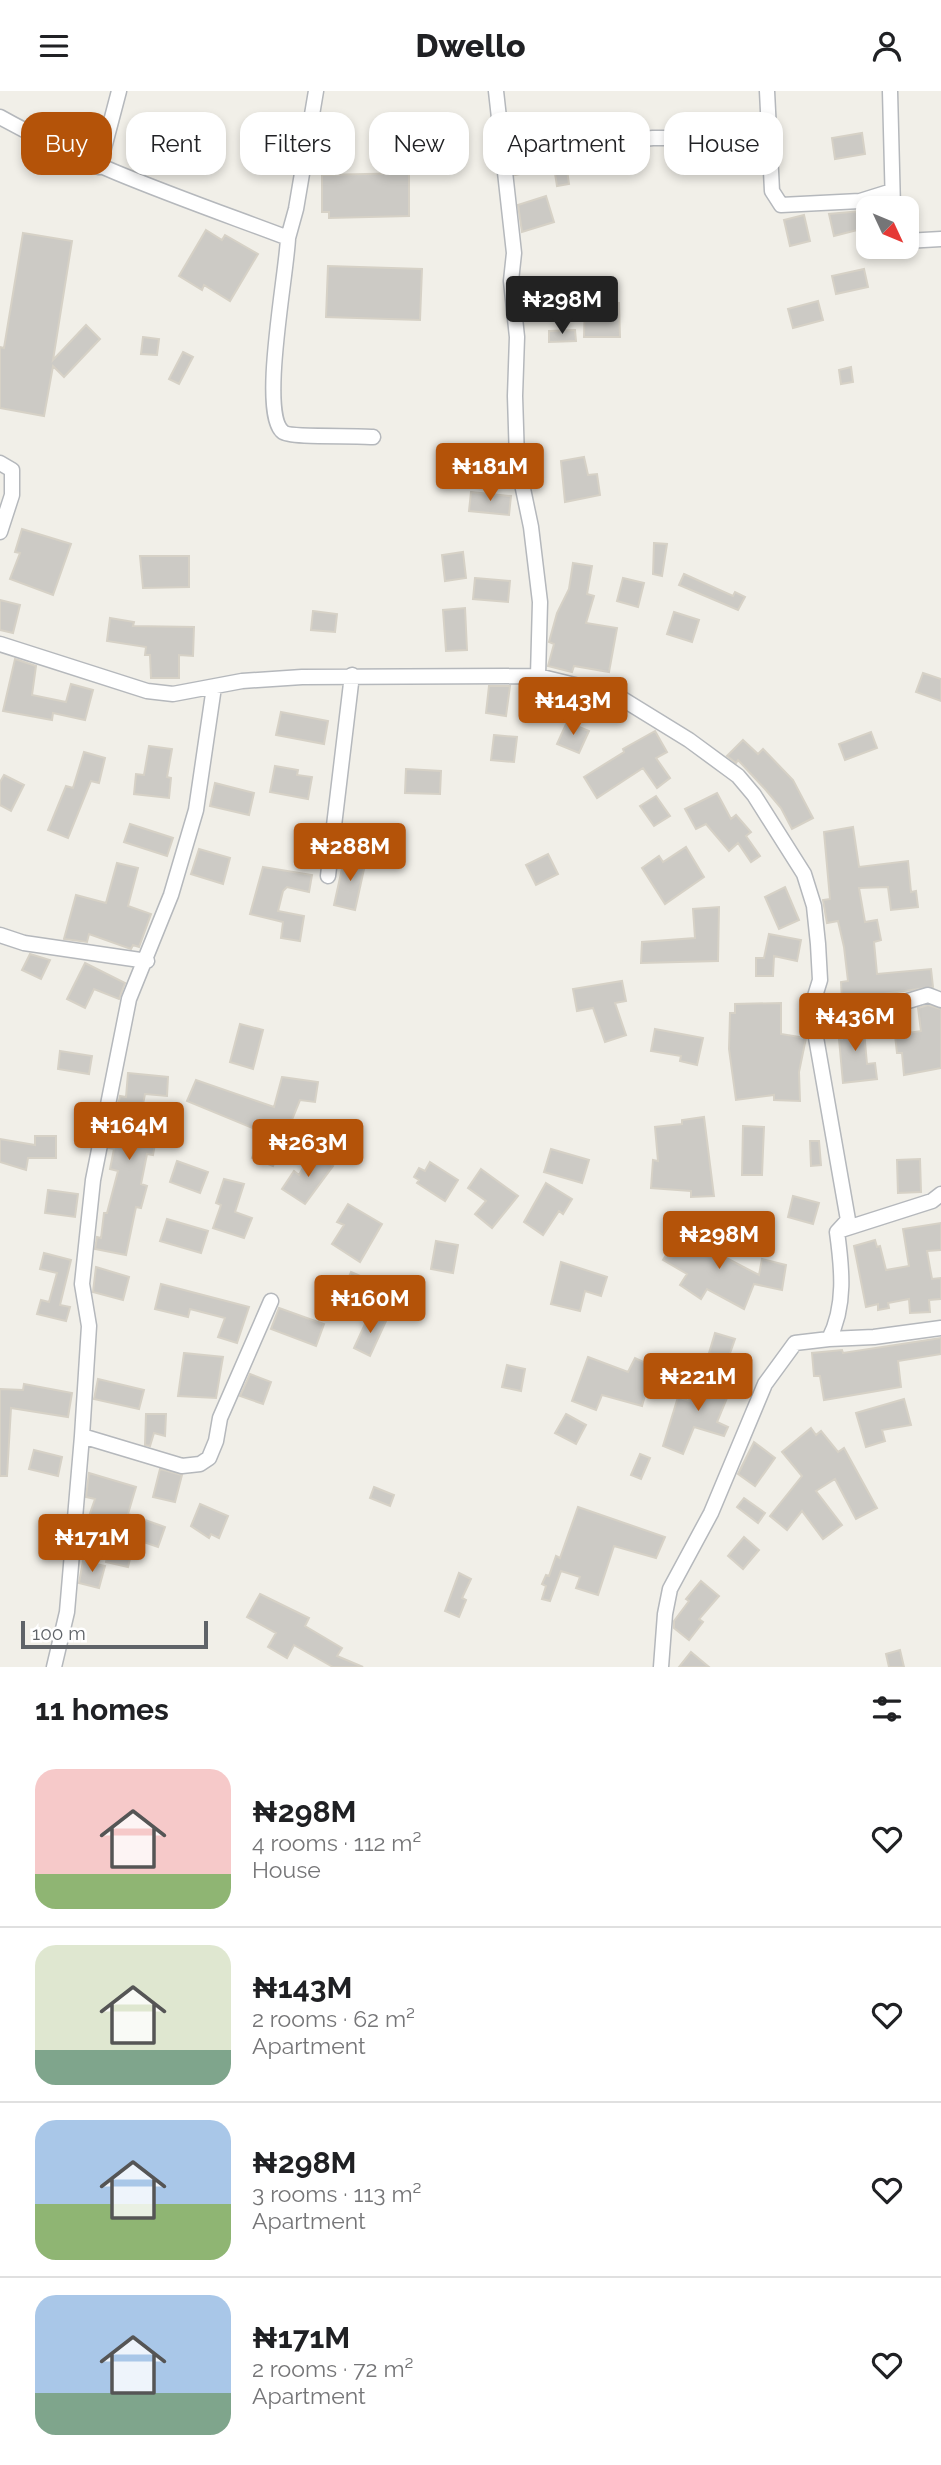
<!DOCTYPE html>
<html lang="en">
<head>
<meta charset="utf-8">
<style>
  body { margin:0; font-family:Raleway,sans-serif; background:#f2f2f2; color:#202124; height:100vh; display:flex; flex-direction:column; font-size:26px; white-space:nowrap }
  * { box-sizing:border-box; margin:0 }
  p { font-size:23px; color:#757577 }
  .icon { flex:none; width:38px; height:38px; fill:none; stroke:currentColor; stroke-width:2; stroke-linecap:round; stroke-linejoin:round }
  .map { position:relative; height:1576px; overflow:hidden }
  .panel { display:flex; flex-direction:column; background:#fff; flex:1 }
  .panel>* { flex:none }
  .top-card { position:absolute; left:21px; top:21px; width:900px; height:63px; display:flex; gap:14px }
  .needle { width:46px; rotate:134deg }
  .controls { position:absolute; left:856px; top:105px; display:grid; gap:14px }
  .controls a { display:grid; place-items:center; width:63px; height:63px; border-radius:14px; background:#fff; box-shadow:0 4px 10px #0003; font-size:35px }
  .scale { position:absolute; left:21px; bottom:18px; width:187px; box-sizing:border-box; padding-left:7px; border:4px solid #5f6368; border-top:0; font-size:19px; line-height:24px; white-space:nowrap; color:#5f6368; -webkit-text-stroke:5px #fff; paint-order:stroke }
  .price { position:absolute; translate:-50% -60px; padding:0 16px; border-radius:7px; background:#b45309; color:#fff; font-size:23px; line-height:46px; filter:drop-shadow(0 2px 4px #0008) }
  .price::after { content:''; position:absolute; left:50%; top:42px; width:21px; height:16px; margin-left:-10px; background:inherit; clip-path:polygon(0 0,100% 0,50% 100%) }
  .price.on { background:#222; color:#fff }
  ul { padding:0; list-style:none }
  li { display:flex; align-items:center; gap:21px; height:175px; padding:0 35px }
  li+li { border-top:2px solid #e0e0e0 }
  li span { display:grid; place-items:center; flex:none; width:196px; height:140px; border-radius:21px; color:#555 }
  li>.icon { margin-inline-start:auto }
  span .icon { width:84px; height:84px; fill:#fffc; stroke-width:1 }
  li b { font-size:30px }
  h2 { display:flex; justify-content:space-between; align-items:center; height:84px; padding:0 35px; font-size:30px }
  .pill { padding:0 24px; border-radius:21px; background:#fff; box-shadow:0 4px 10px #0003; font-size:24px; line-height:63px }
  .pill.on { background:#b45309; color:#fff }
  header { display:flex; justify-content:space-between; align-items:center; height:91px; padding:0 35px; background:#fff; font-size:32px; font-weight:800 }
  .map>svg:first-child { display:block }
  .building { fill:#cccac5; stroke:#d6d1c6; stroke-width:2 }
  .lines { fill:none; stroke-linecap:round; stroke-linejoin:round }
  .street-casing { stroke:#b5b8bc; stroke-width:17 }
  .street { stroke:#fff; stroke-width:14 }
</style>
</head>
<body>
<header><svg class="icon" aria-label="menu" viewBox="0 0 24 24"><path d="M4 6h16M4 12h16M4 18h16"/></svg>Dwello<svg class="icon" aria-label="person" viewBox="0 0 24 24"><circle cx="12" cy="8" r="4"/><path d="M4 21q1-7 8-7t8 7"/></svg></header>
<div class="map">
<svg width="941" height="1576" viewBox="0 0 941 1576">
  <rect width="100%" height="100%" fill="#f1efe8"/>
  <!-- building -->
  <path class="building" d="M862,42L865,63L835,68L832,47Z
    M565,65L569,93L557,95L554,76L515,84L513,70Z
    M409,82V125L329,127V121H322V84Z
    M546,105L554,131L522,141L518,114Z
    M861,120L865,137L834,145L829,123Z
    M804,124L810,150L790,155L784,129Z
    M206,139L222,149L225,144L258,163L230,210L204,194L202,199L179,185Z
    M23,142L72,150L53,269L86,234L100,248L64,286L53,275L44,325L0,317V256L4,257Z
    M328,175L422,178L420,229L326,226Z
    M864,178L868,196L836,203L832,185Z
    M818,210L823,229L793,237L788,218Z
    M585,211L619,212L620,246H584Z
    M575,239L576,250L549,251V240Z
    M143,246L159,248L157,264L141,263Z
    M183,261L193,266L179,293L169,288Z
    M851,276L853,291L841,293L839,279Z
    M584,366L588,384L597,383L600,404L565,411L561,370Z
    M471,401L511,405L509,424L469,420Z
    M22,438L71,453L53,504L10,488L20,462L15,461Z
    M654,452L667,453L662,485L653,483Z
    M463,461L466,487L445,490L442,464Z
    M140,465H189V496L143,497Z
    M573,472L592,475L587,503L594,505L586,532L617,537L609,581L574,575L572,581L548,575L554,553L549,551L557,522L569,498Z
    M684,483L733,505L735,501L745,506L738,519L679,494Z
    M475,487L510,490L508,511L473,508Z
    M623,487L644,492L638,516L617,510Z
    M0,509L20,514L13,542L0,539Z
    M465,517L467,559L446,560L443,519Z
    M313,520L337,523L335,541L311,539Z
    M674,521L699,529L692,551L667,543Z
    M110,527L134,531L133,535L194,536L193,565L179,564V587H151L150,564H145L146,556L107,550Z
    M15,568L36,575L32,604L66,611L71,593L93,599L85,629L53,622L52,629L3,620Z
    M923,582L941,588V610L916,601Z
    M489,595H510L506,625L486,622Z
    M281,621L328,630L324,653L276,644Z
    M567,631L589,640L579,662L557,653Z
    M655,640L667,661L656,667L670,687L657,697L643,677L597,707L584,686L624,661L623,658Z
    M871,641L877,657L845,669L839,653Z
    M494,644L517,646L514,671L491,669Z
    M743,649L758,663L763,658L793,689L813,727L792,738L781,717L765,698L738,669L736,672L727,665Z
    M149,655L172,658L167,686L171,687L169,707L134,703L136,683L144,684Z
    M84,661L105,667L99,692L91,690L68,747L48,739L66,695L73,697Z
    M275,675L298,679L297,684L312,686L308,708L270,701Z
    M406,678L441,680L440,703L405,702Z
    M4,684L24,694L11,720L0,714V691Z
    M215,692L254,702L249,724L210,715Z
    M717,702L731,728L736,724L751,741L746,745L760,765L751,771L738,752L729,760L706,733L696,738L685,718Z
    M656,705L670,725L654,735L640,715Z
    M130,733L173,747L167,765L124,751Z
    M853,736L859,776L908,770L911,801L916,800L918,816L891,819L888,796L859,797L865,831L877,829L881,849L874,851L877,883L931,878L933,896L876,904L874,910L842,909L841,891L848,890L844,856L838,830L827,832L823,809L830,808L824,741Z
    M686,756L704,786L665,813L642,777L659,765L663,771Z
    M199,758L230,767L223,793L191,783Z
    M548,763L558,783L536,794L526,774Z
    M345,764L366,769L355,819L334,814Z
    M117,772L138,777L128,815L151,823L139,856L133,854L131,858L89,843L87,851L64,848L76,804L106,812Z
    M263,776L312,784L309,801L287,796L283,800L278,820L304,825L300,850L281,847L283,831L250,823Z
    M785,796L799,829L779,838L765,806Z
    M719,816L718,870L641,872L642,851L695,847L693,818Z
    M769,843L801,849L797,870L774,865L773,885H756V867H764Z
    M30,863L50,869L41,888L22,879Z
    M85,872L125,892L119,908L94,898L85,917L67,908Z
    M622,890L626,910L615,912L626,944L605,951L593,917L577,920L573,898Z
    M781,912V943L806,947L799,981L800,1010L774,1009V1004L736,1009L729,958L730,922H735V913Z
    M928,914L941,918V977L904,984L902,962H897L895,944L921,940L918,917Z
    M842,929H863L867,973L875,972L877,988L843,992L839,948H842Z
    M240,933L263,939L253,978L230,971Z
    M655,938L703,947L697,974L680,970L681,965L651,960Z
    M60,960L92,965L89,983L58,978Z
    M128,982L168,986L167,1005L145,1003L138,1038L157,1041L153,1064L147,1063L141,1093L147,1095L141,1117L136,1116L126,1164L95,1158L97,1146L101,1147L104,1122H107L118,1080L110,1078L114,1058L109,1057L120,1005L126,1006Z
    M282,986L318,991L315,1011L300,1009L273,1075L252,1067L262,1041L187,1010L196,989L274,1016Z
    M704,1026L714,1105L691,1106V1100L651,1097L653,1069L658,1070L655,1036L682,1033V1029Z
    M743,1035L764,1036L762,1084H742Z
    M35,1045H56V1067H28L26,1079L0,1071V1048L35,1054Z
    M810,1050H819L821,1074L811,1075Z
    M551,1058L589,1069L582,1092L544,1081Z
    M311,1062L333,1075L305,1113L282,1098L294,1080L299,1084Z
    M920,1068L921,1101L898,1102L897,1069Z
    M177,1070L208,1081L200,1102L170,1091Z
    M430,1071L458,1089L445,1110L417,1092L419,1089L414,1086L419,1077L425,1080Z
    M481,1078L518,1105L492,1137L475,1123L486,1110L468,1097Z
    M224,1088L244,1093L235,1121L252,1127L244,1147L213,1137L221,1114L216,1112Z
    M546,1092L572,1108L563,1123L559,1120L543,1144L524,1131Z
    M48,1099L78,1103L75,1126L45,1122Z
    M793,1105L819,1112L813,1133L788,1126Z
    M348,1113L382,1133L360,1171L332,1153L344,1134L337,1131Z
    M167,1128L208,1140L201,1162L160,1150Z
    M941,1132V1159L927,1160L932,1188L941,1187V1208L929,1209L930,1221L910,1222L909,1208L888,1212L889,1217L878,1219V1213L866,1216L854,1155L875,1149L877,1156L880,1155L886,1179L909,1175L903,1138Z
    M683,1136L714,1154L711,1159L759,1184L762,1168L786,1174L782,1199L754,1193L744,1218L707,1198L701,1208L680,1194L687,1183L663,1169Z
    M436,1150L458,1154L453,1182L431,1178Z
    M44,1162L71,1169L60,1214L70,1216L66,1230L37,1223L41,1209L49,1211L57,1182L40,1178Z
    M561,1171L607,1186L601,1205L585,1200L580,1220L551,1213Z
    M96,1176L129,1186L123,1209L93,1201Z
    M351,1181L379,1193L370,1215L341,1204Z
    M161,1193L249,1216L237,1252L218,1246L225,1227L190,1218L188,1226L155,1218Z
    M279,1217L324,1233L316,1255L271,1238Z
    M370,1222L386,1230L370,1265L354,1257Z
    M715,1242L735,1248L728,1268L709,1262Z
    M941,1247V1263L898,1270L901,1296L824,1309L820,1285H814L812,1262L842,1259L843,1262Z
    M184,1262L223,1266L216,1307L178,1305Z
    M588,1266L628,1281L635,1267L659,1278L651,1295L648,1294L642,1315L602,1304L596,1319L572,1310Z
    M507,1274L525,1278L521,1300L502,1296Z
    M250,1283L271,1291L263,1313L240,1305Z
    M697,1284L732,1295L717,1331L728,1336L724,1345L694,1336L683,1363L663,1355L678,1306L689,1310Z
    M98,1288L144,1299L139,1318L94,1308Z
    M24,1293L72,1302L68,1326L11,1317L7,1385H0V1298L23,1299Z
    M904,1308L911,1334L882,1339L885,1350L866,1356L856,1322Z
    M146,1323H166L165,1345L154,1342L150,1355L145,1354Z
    M566,1323L586,1334L576,1353L555,1342Z
    M811,1337L816,1344L821,1340L838,1361L844,1357L877,1417L856,1428L835,1388L816,1400L842,1434L823,1448L802,1420L787,1439L770,1425L802,1385L782,1361Z
    M754,1351L775,1367L755,1395L738,1383Z
    M34,1359L62,1366L58,1385L29,1378Z
    M640,1363L650,1367L641,1388L631,1384Z
    M160,1378L182,1384L175,1411L153,1406Z
    M89,1382L136,1396L128,1423L165,1436L158,1456L135,1448L128,1476L106,1471L112,1443L86,1434L95,1408L86,1406Z
    M374,1396L394,1404L390,1415L370,1407Z
    M744,1407L765,1422L758,1432L737,1416Z
    M200,1413L228,1425L219,1447L211,1443L209,1447L191,1435Z
    M578,1416L665,1446L656,1467L614,1455L598,1504L576,1497L580,1486L561,1480L550,1510L542,1508L546,1495L542,1493L546,1484L549,1485L556,1465L560,1467Z
    M744,1446L759,1459L743,1478L728,1465Z
    M83,1470L105,1475L99,1497L79,1492Z
    M459,1482L471,1488L462,1507L466,1509L459,1526L445,1520Z
    M701,1490L719,1505L699,1528L703,1531L689,1549L674,1537V1530L689,1510L686,1508Z
    M260,1503L309,1527L305,1535L342,1557L337,1565L363,1576H333L294,1554L287,1567L268,1556L276,1542L247,1526Z
    M900,1559L904,1576H889L886,1563Z
    M691,1561L709,1576H679Z"/>
  <g class="lines">
    <!-- street casing -->
    <g class="street-casing">
      <path id="street" d="M496,0L514,162L511,190L517,246L515,305L517,369L531,436L540,511L538,585
        M767,0L772,100L781,114L860,110L892,100
        M890,0L893,117
        M0,26C91,77 190,110 288,147C287,181 259,323 283,341C290,347 356,344 373,346
        M502,61L653,47H685L710,34L768,33
        M99,76L119,0
        M288,147L296,118L316,0
        M906,150L941,148
        M0,372L12,379V404L0,441
        M0,553L147,600L173,603L242,590L302,586L538,585L616,604L689,649L738,685L754,704L804,783L814,815L818,853L820,889L811,918L848,1129L837,1141C842,1177 846,1215 829,1248L795,1252L765,1293L711,1422L670,1498L665,1523L661,1576
        M328,785L352,584
        M0,844L24,852L147,870
        M811,918L875,920L928,904L941,909
        M838,1140L932,1110L941,1103
        M829,1248L874,1246L941,1237
        M82,1345L182,1375L200,1373L209,1367L216,1350L220,1327L271,1210
        M54,1576L67,1521L82,1345L89,1235L82,1193L93,1089L129,908L171,804L196,719L214,596"/>
    </g>
    <!-- street -->
    <use href="#street" class="street"/>
  </g>
</svg>
<div class="controls">
<a><svg class="needle" viewBox="-14 -14 28 28"><path d="M0-13l5 13h-10z" fill="#e53935"/><path d="M0 13l5-13h-10z" fill="#757577"/></svg></a>
</div>
<div class="scale">100 m</div>
<b class="price on" style="left:562px;top:245px">₦298M</b>
<b class="price" style="left:490px;top:412px">₦181M</b>
<b class="price" style="left:573px;top:646px">₦143M</b>
<b class="price" style="left:350px;top:792px">₦288M</b>
<b class="price" style="left:855px;top:962px">₦436M</b>
<b class="price" style="left:129px;top:1071px">₦164M</b>
<b class="price" style="left:308px;top:1088px">₦263M</b>
<b class="price" style="left:719px;top:1180px">₦298M</b>
<b class="price" style="left:370px;top:1244px">₦160M</b>
<b class="price" style="left:698px;top:1322px">₦221M</b>
<b class="price" style="left:92px;top:1483px">₦171M</b>
<div class="top-card">
<a class="pill on">Buy</a>
<a class="pill">Rent</a>
<a class="pill">Filters</a>
<a class="pill">New</a>
<a class="pill">Apartment</a>
<a class="pill">House</a>
</div>
</div>
<section class="panel">
<h2>11 homes<svg class="icon" aria-label="filters" viewBox="0 0 24 24"><path d="M4 7h16M4 17h16"/><circle cx="9" cy="7" r="2"/><circle cx="15" cy="17" r="2"/></svg></h2>
<ul>
<li><span style="background:linear-gradient(#f6c9c9 75%,#8fb573 0)"><svg class="icon" aria-label="home" viewBox="0 0 24 24"><path d="M3 11l9-7 9 7M6 9v11h12V9"/></svg></span><div><b>₦298M</b><p>4 rooms · 112 m²</p><p>House</p></div><svg class="icon" aria-label="heart" viewBox="0 0 24 24"><path d="M12 20l-8-8c-3-5 5-10 8-4 3-6 11-1 8 4z"/></svg></li>
<li><span style="background:linear-gradient(#dfe7d0 75%,#7fa58c 0)"><svg class="icon" aria-label="home" viewBox="0 0 24 24"><path d="M3 11l9-7 9 7M6 9v11h12V9"/></svg></span><div><b>₦143M</b><p>2 rooms · 62 m²</p><p>Apartment</p></div><svg class="icon" aria-label="heart" viewBox="0 0 24 24"><path d="M12 20l-8-8c-3-5 5-10 8-4 3-6 11-1 8 4z"/></svg></li>
<li><span style="background:linear-gradient(#a9c7e8 60%,#8fb573 0)"><svg class="icon" aria-label="home" viewBox="0 0 24 24"><path d="M3 11l9-7 9 7M6 9v11h12V9"/></svg></span><div><b>₦298M</b><p>3 rooms · 113 m²</p><p>Apartment</p></div><svg class="icon" aria-label="heart" viewBox="0 0 24 24"><path d="M12 20l-8-8c-3-5 5-10 8-4 3-6 11-1 8 4z"/></svg></li>
<li><span style="background:linear-gradient(#a9c7e8 70%,#7fa58c 0)"><svg class="icon" aria-label="home" viewBox="0 0 24 24"><path d="M3 11l9-7 9 7M6 9v11h12V9"/></svg></span><div><b>₦171M</b><p>2 rooms · 72 m²</p><p>Apartment</p></div><svg class="icon" aria-label="heart" viewBox="0 0 24 24"><path d="M12 20l-8-8c-3-5 5-10 8-4 3-6 11-1 8 4z"/></svg></li>
</ul>
</section>
</body>
</html>
